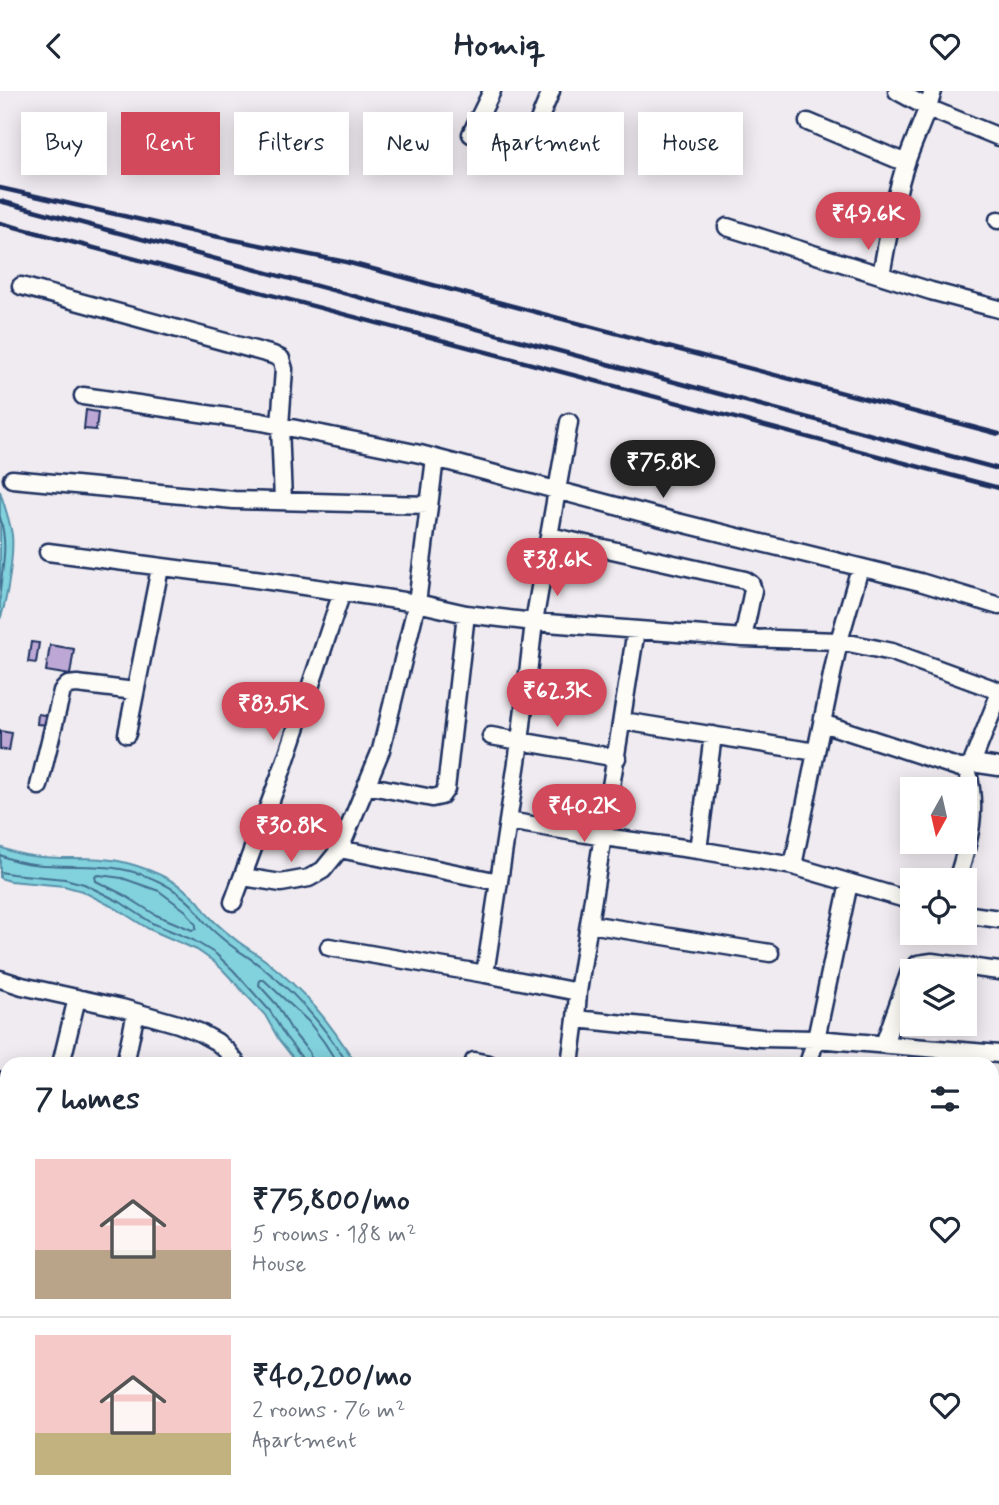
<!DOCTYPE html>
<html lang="en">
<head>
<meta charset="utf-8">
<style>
  body { margin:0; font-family:Mynerve,sans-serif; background:#f6f6f7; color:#1f2937; height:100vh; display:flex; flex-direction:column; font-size:26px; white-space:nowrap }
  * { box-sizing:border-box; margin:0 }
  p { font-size:23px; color:#747a83 }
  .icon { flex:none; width:38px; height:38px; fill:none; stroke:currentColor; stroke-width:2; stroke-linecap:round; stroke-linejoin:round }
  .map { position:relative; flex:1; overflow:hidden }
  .details { position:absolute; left:0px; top:966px; width:999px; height:448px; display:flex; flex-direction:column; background:#fff; border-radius:21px 21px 0 0; box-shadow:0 4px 18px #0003 }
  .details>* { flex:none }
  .hud { position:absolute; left:21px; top:21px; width:957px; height:63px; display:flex; gap:14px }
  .needle { width:46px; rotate:188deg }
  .tools { position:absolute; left:900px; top:686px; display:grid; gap:14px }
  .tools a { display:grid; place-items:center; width:77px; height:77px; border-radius:0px; background:#fff; box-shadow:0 4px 18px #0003; font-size:35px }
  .price { position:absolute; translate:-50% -60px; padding:0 16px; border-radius:24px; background:#d1495b; color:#fff; font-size:23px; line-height:46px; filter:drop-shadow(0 2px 4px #0008) }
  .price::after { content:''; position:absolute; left:50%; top:42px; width:21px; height:16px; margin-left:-10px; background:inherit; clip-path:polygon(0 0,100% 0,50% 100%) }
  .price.on { background:#222; color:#fff }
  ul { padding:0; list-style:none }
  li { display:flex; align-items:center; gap:21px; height:175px; padding:0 35px }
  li+li { border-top:2px solid #e0e1e3 }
  li span { display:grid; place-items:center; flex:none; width:196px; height:140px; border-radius:0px; color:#555 }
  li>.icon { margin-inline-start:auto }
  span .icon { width:84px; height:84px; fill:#fffc; stroke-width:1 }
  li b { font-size:30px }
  h2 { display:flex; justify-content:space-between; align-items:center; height:84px; padding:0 35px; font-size:30px }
  .chip { padding:0 24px; border-radius:0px; background:#fff; box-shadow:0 4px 18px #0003; font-size:24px; line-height:63px }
  .chip.on { background:#d1495b; color:#fff }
  header { display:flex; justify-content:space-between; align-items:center; height:91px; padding:0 35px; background:#fff; font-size:32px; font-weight:700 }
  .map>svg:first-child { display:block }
  .water { fill:#82d2dd; stroke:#5991aa; stroke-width:2 }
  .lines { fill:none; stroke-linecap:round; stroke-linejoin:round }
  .shore { stroke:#447091; stroke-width:2 }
  .building { fill:#bca7d5; stroke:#1b2f5e; stroke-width:2 }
  .minor-casing { stroke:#1b2f5e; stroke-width:21 }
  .minor { stroke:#fdfcf7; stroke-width:16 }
  .rail { stroke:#1b2f5e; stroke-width:4.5 }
</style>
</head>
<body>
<header><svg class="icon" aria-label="back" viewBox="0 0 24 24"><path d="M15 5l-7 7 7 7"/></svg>Homiq<svg class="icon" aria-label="heart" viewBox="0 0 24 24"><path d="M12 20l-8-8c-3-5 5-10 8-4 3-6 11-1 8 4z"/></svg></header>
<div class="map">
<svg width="999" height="1414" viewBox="0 0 999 1414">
  <rect width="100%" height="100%" fill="#f0ebf0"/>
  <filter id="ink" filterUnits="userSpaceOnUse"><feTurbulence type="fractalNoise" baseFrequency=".0143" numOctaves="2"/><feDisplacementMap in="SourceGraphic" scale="14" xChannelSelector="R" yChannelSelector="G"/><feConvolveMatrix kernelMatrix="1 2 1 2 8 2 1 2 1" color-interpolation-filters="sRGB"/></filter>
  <g filter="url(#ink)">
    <!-- water -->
    <path class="water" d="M0,400C4,414 10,430 12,444C14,463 7,511 0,528Z
      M0,756C40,775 85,761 127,772C153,779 178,790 197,809C202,814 205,821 210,826C216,833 223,838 230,844C241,854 253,860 265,869C304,899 330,931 356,973H298L279,949L265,924L223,879L213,870L197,859L149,838L117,818L82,800L64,795L10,790L0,787Z
      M58,1407H124L120,1414H52Z"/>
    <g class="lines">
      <!-- shore -->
      <path class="shore" d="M0,426C8,454 3,472 0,500
        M0,764C35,781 83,771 121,778C147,783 173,795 192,814C197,819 200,826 205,831C211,839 221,846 229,853C238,860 249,866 259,874C296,901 324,935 348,973
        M0,781L12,783L65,788L84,793L120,811L152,832L193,849L216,863L233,879L270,920L285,945L302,967L303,973
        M99,784L122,787L159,800L186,820L196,834V838L192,839L156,824L124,804L96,790L95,785Z
        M312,973L309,961L292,940L277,914L259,894L260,889H264L308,930L324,951L338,973"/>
    </g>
    <!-- building -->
    <path class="building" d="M86,319L98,321L96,339L84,338Z
      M31,551L39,552L36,572L28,571Z
      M50,554L74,558L70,584L46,580Z
      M38,623L51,625L49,634L37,633Z
      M0,640L12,642L9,660L0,658Z
      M0,980L7,982V995L0,994Z"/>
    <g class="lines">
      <!-- minor casing -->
      <g class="minor-casing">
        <path id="minor" d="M897,0L928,17L999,46
          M808,31L906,72
          M471,43L492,0
          M525,63L551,0
          M998,129H999
          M727,136L931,200L999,218
          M881,184C888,147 894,108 906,72C914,48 926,25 933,0
          M21,195L273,264L281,268L284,278L280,335L283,410
          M83,305L262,331L420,363L673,430L920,491L999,515
          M12,388L234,409L429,414
          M550,445L745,489L751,493L753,499L743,547
          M48,461L270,490L417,512L466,523L534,531L569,331
          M623,630L816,661L839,550L892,561L999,600
          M822,632L960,677H967L972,672L999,604
          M127,643L160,477
          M491,645L617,667
          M972,672L999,676
          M366,694L432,707L441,705L446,698L466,523
          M39,695L62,600L68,594L77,593L135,600
          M508,730L604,746L698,759L793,775L912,810
          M340,758L499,791
          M698,759L713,644
          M793,775L816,661
          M243,786L281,792L309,787L323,779L340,758L381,659L417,512L435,367
          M957,789C970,748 978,720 967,677
          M233,811L284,674L342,501
          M964,823L999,828
          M589,833L770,862
          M329,856L485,883
          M0,888L22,895L122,917L178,933L199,941L217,951L227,960L237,973
          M578,901L485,883L520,651L534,531L743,547L839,550L860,477
          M576,928L761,947L816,948L999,963
          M884,953L910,880L918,873L932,871L999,880
          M474,970L489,973
          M61,973L77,907
          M125,973L136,921
          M570,973L576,928L578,901L636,539
          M808,973L816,948L849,792
          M0,1016L7,1018
          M0,1112L2,1103
          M0,1179L7,1180
          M0,1365L7,1359
          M210,1407L213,1414
          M474,1414L476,1407
          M677,1414L678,1407
          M859,1414L860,1407"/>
      </g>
      <!-- minor -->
      <use href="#minor" class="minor"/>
      <!-- rail -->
      <path class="rail" d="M0,97L199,142L346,171L999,343
        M0,110L999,378
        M0,132L999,397"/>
    </g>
  </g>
</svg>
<div class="tools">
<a><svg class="needle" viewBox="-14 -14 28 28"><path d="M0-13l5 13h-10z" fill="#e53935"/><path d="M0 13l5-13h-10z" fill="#747a83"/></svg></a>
<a><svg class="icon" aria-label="locate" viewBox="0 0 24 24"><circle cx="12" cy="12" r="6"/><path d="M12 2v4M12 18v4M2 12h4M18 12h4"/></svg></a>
<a><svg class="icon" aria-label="layers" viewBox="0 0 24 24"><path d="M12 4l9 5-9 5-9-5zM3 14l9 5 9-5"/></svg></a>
</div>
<b class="price" style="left:868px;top:161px">₹49.6K</b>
<b class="price on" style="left:663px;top:409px">₹75.8K</b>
<b class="price" style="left:557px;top:507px">₹38.6K</b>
<b class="price" style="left:557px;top:638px">₹62.3K</b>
<b class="price" style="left:273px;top:651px">₹83.5K</b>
<b class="price" style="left:584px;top:753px">₹40.2K</b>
<b class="price" style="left:291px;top:773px">₹30.8K</b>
<div class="hud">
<a class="chip">Buy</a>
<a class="chip on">Rent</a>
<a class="chip">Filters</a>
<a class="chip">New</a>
<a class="chip">Apartment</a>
<a class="chip">House</a>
</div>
<section class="details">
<h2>7 homes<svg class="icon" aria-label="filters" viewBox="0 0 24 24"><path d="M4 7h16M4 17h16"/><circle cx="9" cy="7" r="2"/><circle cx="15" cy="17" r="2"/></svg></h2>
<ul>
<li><span style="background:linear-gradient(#f6c9c9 65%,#b9a48a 0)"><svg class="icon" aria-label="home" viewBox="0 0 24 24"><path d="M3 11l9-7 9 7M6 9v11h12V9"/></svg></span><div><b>₹75,800/mo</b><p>5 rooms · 188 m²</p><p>House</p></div><svg class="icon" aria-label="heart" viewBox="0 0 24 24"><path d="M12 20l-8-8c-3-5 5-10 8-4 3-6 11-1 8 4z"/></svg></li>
<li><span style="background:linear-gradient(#f6c9c9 70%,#c2b280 0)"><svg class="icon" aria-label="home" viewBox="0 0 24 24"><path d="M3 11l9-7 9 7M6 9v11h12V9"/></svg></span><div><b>₹40,200/mo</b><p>2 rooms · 76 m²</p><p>Apartment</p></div><svg class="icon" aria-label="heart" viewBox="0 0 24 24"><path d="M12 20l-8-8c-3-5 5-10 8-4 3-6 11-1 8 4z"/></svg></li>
</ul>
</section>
</div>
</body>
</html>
